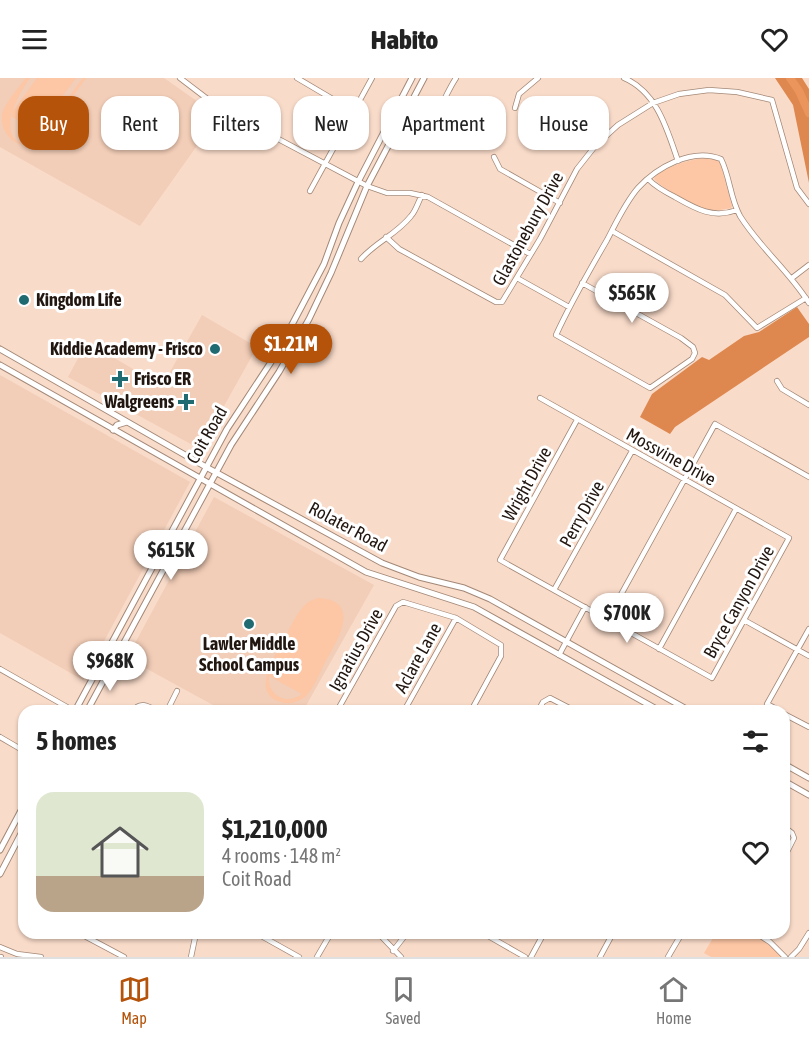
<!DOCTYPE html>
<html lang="en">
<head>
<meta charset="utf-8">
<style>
  body { margin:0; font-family:"Asap Condensed",sans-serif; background:#f2f2f2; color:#222; height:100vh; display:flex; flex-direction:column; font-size:22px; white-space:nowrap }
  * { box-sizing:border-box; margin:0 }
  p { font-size:20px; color:#767676 }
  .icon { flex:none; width:33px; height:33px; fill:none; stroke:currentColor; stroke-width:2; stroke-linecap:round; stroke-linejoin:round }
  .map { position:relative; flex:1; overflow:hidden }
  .details { position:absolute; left:18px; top:627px; width:772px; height:234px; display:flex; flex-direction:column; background:#fff; border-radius:18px; box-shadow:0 2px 4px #0004 }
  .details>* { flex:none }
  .banner { position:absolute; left:18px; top:18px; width:774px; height:54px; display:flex; gap:12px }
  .price { position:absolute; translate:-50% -51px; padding:0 14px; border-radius:21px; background:#fff; color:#222; font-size:20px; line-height:39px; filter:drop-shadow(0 2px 3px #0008) }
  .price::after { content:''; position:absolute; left:50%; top:36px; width:18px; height:14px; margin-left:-9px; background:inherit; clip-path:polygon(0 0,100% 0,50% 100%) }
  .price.on { background:#b45309; color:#fff }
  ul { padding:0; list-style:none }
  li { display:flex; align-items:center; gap:18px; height:150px; padding:0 18px }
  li+li { border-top:2px solid #e0e0e0 }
  li span { display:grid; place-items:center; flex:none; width:168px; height:120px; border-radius:18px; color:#555 }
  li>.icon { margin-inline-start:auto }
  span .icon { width:72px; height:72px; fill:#fffc; stroke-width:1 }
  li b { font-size:26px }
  h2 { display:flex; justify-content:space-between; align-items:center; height:72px; padding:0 18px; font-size:26px }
  .pill { padding:0 21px; border-radius:18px; background:#fff; box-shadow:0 2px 4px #0004; font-size:21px; line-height:54px }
  .pill.on { background:#b45309; color:#fff }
  header { display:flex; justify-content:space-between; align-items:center; height:78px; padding:0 18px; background:#fff; font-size:27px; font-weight:800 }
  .menu { display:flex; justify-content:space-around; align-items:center; height:84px; border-top:2px solid #e0e0e0; background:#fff; font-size:16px; color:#767676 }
  .menu a { display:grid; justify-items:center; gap:3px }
  .menu .on { color:#b45309 }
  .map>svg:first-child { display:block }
  .built { fill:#f2cdb7 }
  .green { fill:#fdc6a4; fill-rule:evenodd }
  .forest { fill:#de8850 }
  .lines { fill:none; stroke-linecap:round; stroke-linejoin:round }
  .river { stroke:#eb955c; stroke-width:8 }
  .minor-casing { stroke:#a38877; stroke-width:6 }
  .major-casing { stroke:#a38877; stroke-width:7 }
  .minor { stroke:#fff; stroke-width:4.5 }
  .major { stroke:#fff; stroke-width:5 }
  .poi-dot { fill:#1f6b71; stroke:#fff; stroke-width:2 }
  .labels { text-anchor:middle; stroke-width:6; stroke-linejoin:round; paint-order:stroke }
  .street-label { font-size:18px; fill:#211610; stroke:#fff }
  .poi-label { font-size:18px; font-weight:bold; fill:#211610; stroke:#fff; text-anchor:start }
</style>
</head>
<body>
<header><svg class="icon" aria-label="menu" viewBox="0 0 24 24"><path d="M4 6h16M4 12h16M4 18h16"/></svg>Habito<svg class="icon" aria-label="heart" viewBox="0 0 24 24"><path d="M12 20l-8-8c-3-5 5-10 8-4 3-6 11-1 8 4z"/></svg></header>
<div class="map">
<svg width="809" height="879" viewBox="0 0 809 879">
  <rect width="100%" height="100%" fill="#f9dbc9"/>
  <!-- built -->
  <path class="built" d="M0,0H164L218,38L140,148L0,69Z
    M202,237L257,269L200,371L68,299L87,264L162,308Z
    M0,297L190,404L83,602L0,555Z
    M214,419L374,507L303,633H224L127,580Z"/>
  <!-- green -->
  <path class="green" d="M26,0H30C19,15 0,50 17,63C25,67 33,64 39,59L83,0H86L41,62C23,75 0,61 2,36C6,23 18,11 26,0Z
    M37,0H76L35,55L10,37Z
    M713,80L720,84L732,128L731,130C723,132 714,133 706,131C693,128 663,111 654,101L656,97C674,86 691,80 713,80Z
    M318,520C364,522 336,565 324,586C319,596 314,610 306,618C300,623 292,626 285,625C246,618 277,575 286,557C292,547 297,534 306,526C309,523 313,522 318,520ZM269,598L302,616C286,628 267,617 269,598Z
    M716,855C748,855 759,852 782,879H711L704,875Z"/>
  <!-- forest -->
  <path class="forest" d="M775,0H802L809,11V105L793,27Z
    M797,229L809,246V259L675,349L670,356L640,339L652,316L702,279L709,282L744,258L759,254Z"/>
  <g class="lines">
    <!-- river -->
    <path class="river" d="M790,0L799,13L809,35"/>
    <!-- minor casing -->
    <g class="minor-casing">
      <path id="minor" d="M180,0L218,29L367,108L387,115H410L428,119L530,176
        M297,0L353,33
        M624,0C657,14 667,51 678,83
        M515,30L519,16L538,0
        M436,36C444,24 448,12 456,0
        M494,79L500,91L560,125
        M648,101C656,109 665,114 675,119C696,131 713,141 737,132
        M310,113L372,0
        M612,153L725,217L757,250L806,220
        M386,159L399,171L496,224H502L540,161L577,91L596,67L618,47L653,25L679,16L709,12L737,14L772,22L797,110L809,126
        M361,181C376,164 397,156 411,138C416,133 418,124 422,117
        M517,200L569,229
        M792,200L809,187
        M582,205L681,260L693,269L695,275L692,281L650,310L556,257C571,224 589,193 607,162C616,145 625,125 638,110C656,90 692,69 721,81C730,99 730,120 740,138C760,170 789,193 809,225
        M777,303L782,311L809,327
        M540,320L789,460L712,600L500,482L577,342
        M715,346L809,399
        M554,512L632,373
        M607,542L715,346
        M744,542L809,578
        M659,571L736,431
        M559,577L585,529
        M0,591L74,633
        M133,633C140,623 148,628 157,633
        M167,633L177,613
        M337,633L396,528L403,524L456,540L501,567V578L471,633
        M404,633L456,540
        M538,633L543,624L550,620L575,633
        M780,633L767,626L809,551
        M784,636L809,649
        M0,659L24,673
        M784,749L792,755L794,760L784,780
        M79,855L124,879
        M256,855L299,879
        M378,855L401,879
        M483,855L525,879
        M756,855L770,864L785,879
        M0,869L17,876L41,879
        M393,873L407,855
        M0,879H1
        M191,879L196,855
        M317,879L331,855
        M531,879L544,855
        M600,879L613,855
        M668,879L682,855
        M791,879L799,871L809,855"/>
    </g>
    <!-- major casing -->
    <g class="major-casing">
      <path id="major" d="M0,271L206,389L382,485L419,499L464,510L490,521L690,633
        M0,287L366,494L474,529L660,633
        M113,352L117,347L127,344
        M75,633L227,351L277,275L324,186L339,145L358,104L412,0
        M87,633L231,367L279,294L309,241L331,195L367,108L424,0
        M784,686L809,700
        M784,703L809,717
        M0,772L24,727
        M0,796L24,750"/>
    </g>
    <!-- minor -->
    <use href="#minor" class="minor"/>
    <!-- major -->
    <use href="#major" class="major"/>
  </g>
  <!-- markers -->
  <g class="poi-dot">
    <circle cx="24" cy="222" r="6"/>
    <circle cx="215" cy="271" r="6"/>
    <path d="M117 292h6v6h6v6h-6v6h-6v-6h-6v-6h6z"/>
    <path d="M183 315h6v6h6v6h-6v6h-6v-6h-6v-6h6z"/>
    <circle cx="249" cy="546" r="6"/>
  </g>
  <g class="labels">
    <!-- street labels -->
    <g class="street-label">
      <text transform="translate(528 151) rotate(-61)" y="6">Glastonebury Drive</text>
      <text transform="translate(207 357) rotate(-60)" y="6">Coit Road</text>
      <text transform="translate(671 379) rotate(29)" y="6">Mossvine Drive</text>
      <text transform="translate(527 406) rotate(-61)" y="6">Wright Drive</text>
      <text transform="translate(582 436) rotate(-61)" y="6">Perry Drive</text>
      <text transform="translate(348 449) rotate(28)" y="6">Rolater Road</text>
      <text transform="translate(739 524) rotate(-61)" y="6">Bryce Canyon Drive</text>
      <text transform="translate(356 572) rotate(-61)" y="6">Ignatius Drive</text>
      <text transform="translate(418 580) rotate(-61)" y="6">Aclare Lane</text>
    </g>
    <!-- poi labels -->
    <g class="poi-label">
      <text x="36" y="228">Kingdom Life</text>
      <text x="203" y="277" text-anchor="end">Kiddie Academy - Frisco</text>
      <text x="134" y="307">Frisco ER</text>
      <text x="174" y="330" text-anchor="end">Walgreens</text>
      <text x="249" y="572" text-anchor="middle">Lawler Middle<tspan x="249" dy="21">School Campus</tspan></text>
    </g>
  </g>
</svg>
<b class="price" style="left:632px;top:246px">$565K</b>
<b class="price on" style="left:291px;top:297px">$1.21M</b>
<b class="price" style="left:171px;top:503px">$615K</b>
<b class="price" style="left:627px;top:566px">$700K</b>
<b class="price" style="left:110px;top:614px">$968K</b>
<div class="banner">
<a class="pill on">Buy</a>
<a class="pill">Rent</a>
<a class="pill">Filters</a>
<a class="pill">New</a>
<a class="pill">Apartment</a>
<a class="pill">House</a>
</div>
<section class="details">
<h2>5 homes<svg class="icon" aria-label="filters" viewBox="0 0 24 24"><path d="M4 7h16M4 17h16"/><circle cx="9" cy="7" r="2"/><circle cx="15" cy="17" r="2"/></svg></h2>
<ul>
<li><span style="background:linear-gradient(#dfe7d0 70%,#b9a48a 0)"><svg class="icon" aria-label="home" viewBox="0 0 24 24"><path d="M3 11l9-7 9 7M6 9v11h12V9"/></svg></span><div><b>$1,210,000</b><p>4 rooms · 148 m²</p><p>Coit Road</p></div><svg class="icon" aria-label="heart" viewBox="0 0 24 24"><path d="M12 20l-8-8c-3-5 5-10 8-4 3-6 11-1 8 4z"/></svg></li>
</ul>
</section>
</div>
<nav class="menu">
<a class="on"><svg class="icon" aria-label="map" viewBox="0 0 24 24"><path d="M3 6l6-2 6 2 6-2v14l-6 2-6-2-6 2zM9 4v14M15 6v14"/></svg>Map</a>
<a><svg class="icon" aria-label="saved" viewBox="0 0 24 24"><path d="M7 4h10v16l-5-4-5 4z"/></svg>Saved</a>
<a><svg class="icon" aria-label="home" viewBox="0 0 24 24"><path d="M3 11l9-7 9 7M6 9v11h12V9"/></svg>Home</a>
</nav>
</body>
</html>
